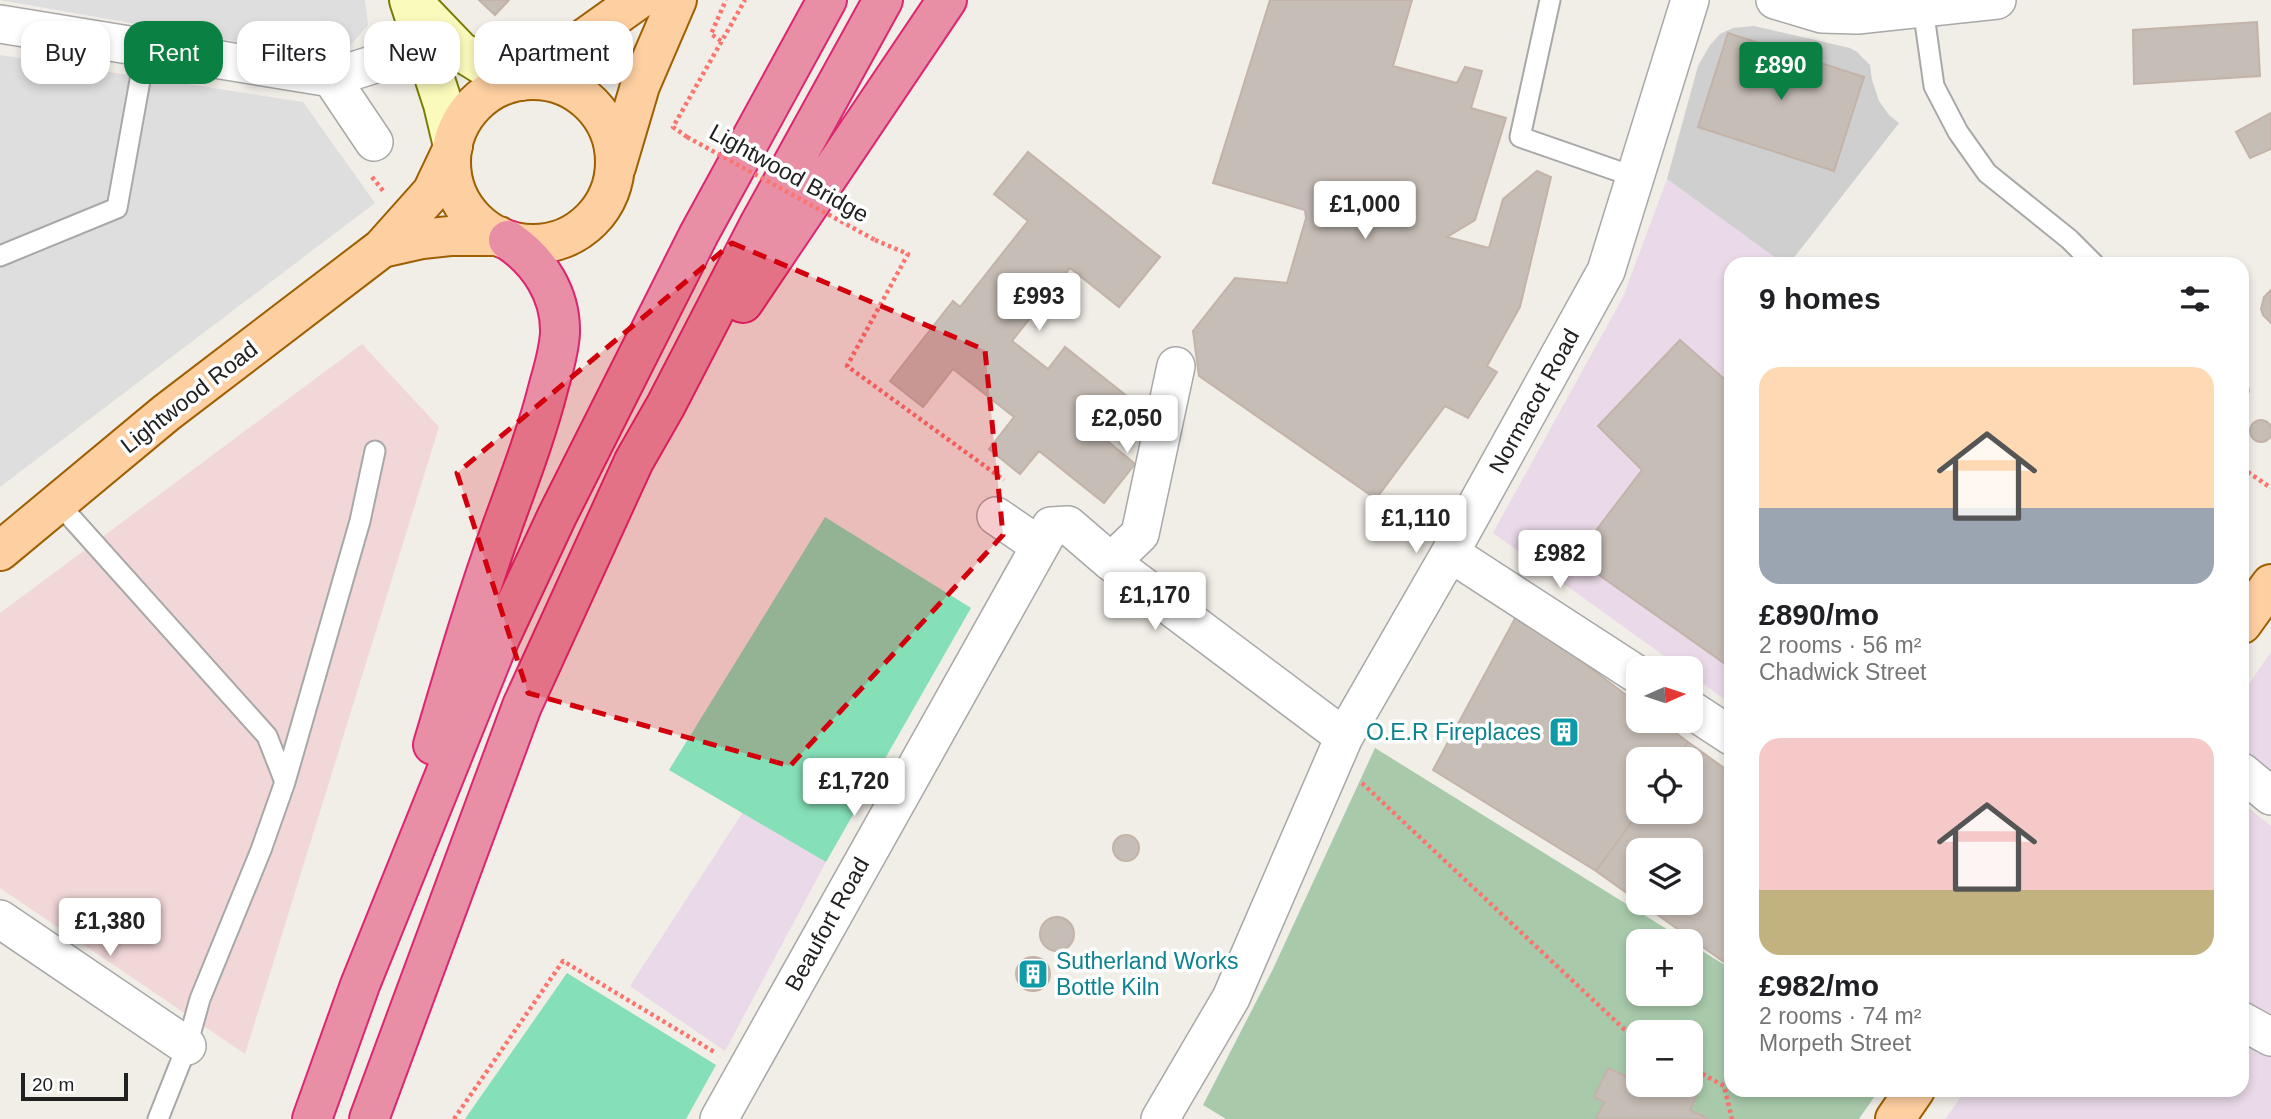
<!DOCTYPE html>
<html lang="en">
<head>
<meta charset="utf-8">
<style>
  body { margin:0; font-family:Arial,sans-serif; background:#f6f6f6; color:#202124; height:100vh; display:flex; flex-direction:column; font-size:26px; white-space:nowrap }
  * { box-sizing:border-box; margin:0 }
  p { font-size:23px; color:#757577 }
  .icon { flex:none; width:38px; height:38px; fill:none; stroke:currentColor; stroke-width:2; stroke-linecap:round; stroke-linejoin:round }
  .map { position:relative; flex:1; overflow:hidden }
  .drawer { position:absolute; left:1724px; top:257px; width:525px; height:840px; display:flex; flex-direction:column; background:#fff; border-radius:21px; box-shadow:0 4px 10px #0003 }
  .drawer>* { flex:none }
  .guide { position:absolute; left:21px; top:21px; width:665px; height:63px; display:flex; gap:14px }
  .needle { width:46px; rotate:87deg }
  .tools { position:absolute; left:1626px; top:656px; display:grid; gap:14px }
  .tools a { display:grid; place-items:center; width:77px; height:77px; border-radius:14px; background:#fff; box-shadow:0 4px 10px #0003; font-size:35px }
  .scale { position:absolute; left:21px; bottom:18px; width:107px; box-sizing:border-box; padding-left:7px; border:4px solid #212121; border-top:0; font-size:19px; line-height:24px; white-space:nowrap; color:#212121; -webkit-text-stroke:5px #fff; paint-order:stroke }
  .price { position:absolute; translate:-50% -60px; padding:0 16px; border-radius:7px; background:#fff; color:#222; font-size:23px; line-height:46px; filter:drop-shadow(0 2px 4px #0008) }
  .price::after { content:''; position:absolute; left:50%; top:42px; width:21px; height:16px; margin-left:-10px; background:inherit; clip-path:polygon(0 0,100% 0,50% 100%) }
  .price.active { background:#0b8043; color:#fff }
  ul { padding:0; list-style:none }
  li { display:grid; align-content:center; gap:14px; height:371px; padding:0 35px }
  li span { display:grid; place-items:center; height:217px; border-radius:21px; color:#555 }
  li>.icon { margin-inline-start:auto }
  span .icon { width:126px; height:126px; fill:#fffc; stroke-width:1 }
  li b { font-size:30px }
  h2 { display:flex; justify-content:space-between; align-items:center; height:84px; padding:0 35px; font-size:30px }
  .pill { padding:0 24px; border-radius:21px; background:#fff; box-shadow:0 4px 10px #0003; font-size:24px; line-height:63px }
  .pill.active { background:#0b8043; color:#fff }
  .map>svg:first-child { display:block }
  .residential { fill:#dfdede }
  .commercial { fill:#f2d7d8 }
  .industrial { fill:#ead9e8 }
  .religious { fill:#cfcfcf }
  .cemetery { fill:#a8caab; fill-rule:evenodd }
  .pitch { fill:#85e0b7 }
  .building { fill:#c6bdb6; stroke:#c3b3a9; stroke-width:2 }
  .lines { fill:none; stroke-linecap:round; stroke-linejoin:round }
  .lane-casing { stroke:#a8a8a8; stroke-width:23 }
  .street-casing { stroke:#a8a8a8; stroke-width:40 }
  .secondary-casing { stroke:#777c04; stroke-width:42 }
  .primary-casing { stroke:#9e5f00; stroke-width:42 }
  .highway-casing { stroke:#dd2671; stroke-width:42 }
  .path { stroke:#fb746e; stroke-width:4.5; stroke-dasharray:3.5 3.5; stroke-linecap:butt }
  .lane { stroke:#fff; stroke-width:19 }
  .street { stroke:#fff; stroke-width:37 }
  .secondary { stroke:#fafabc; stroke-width:38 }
  .primary { stroke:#fdcfa1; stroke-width:38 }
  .highway { stroke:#e88fa5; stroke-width:38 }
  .path-bridge { stroke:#fb746e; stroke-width:4.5; stroke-dasharray:3.5 3.5; stroke-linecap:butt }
  .marked { fill:#d2000d; fill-opacity:0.2; stroke:#d2000d; stroke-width:5; stroke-dasharray:14 9; stroke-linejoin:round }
  .labels { text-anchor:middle; stroke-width:7; stroke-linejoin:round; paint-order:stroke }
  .street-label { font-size:23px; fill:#212121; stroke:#fff }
  .culture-label { font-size:23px; fill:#0d838f; stroke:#fff; text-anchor:end }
</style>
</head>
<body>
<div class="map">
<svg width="2271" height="1119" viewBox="0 0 2271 1119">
  <rect width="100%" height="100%" fill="#f1ede7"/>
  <!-- residential -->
  <path class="residential" d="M0,0H365L368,25L348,48L325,57Z
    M0,55L303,102L375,203L0,487Z"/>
  <!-- commercial -->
  <path class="commercial" d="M362,344L439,427L245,1054L0,888V613Z"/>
  <!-- industrial -->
  <path class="industrial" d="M1667,179L1784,264H1731V704L1691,675L1690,668H1681L1493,533L1623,297Z
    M2271,652V781L2242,756V694Z
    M2242,803L2271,826V1119H1945L1966,1090H2242Z
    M743,812L826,862L725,1051L630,986Z"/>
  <!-- religious -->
  <path class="religious" d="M1754,26L1850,48L1857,52L1870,65L1872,80L1879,101L1889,115L1899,123L1789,264H1784L1667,179L1698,66L1710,45L1720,34L1733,28Z"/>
  <!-- cemetery -->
  <path class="cemetery" d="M1375,748L1686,941L1638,942V994H1690L1691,944L1731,969V1090H1879L1859,1119H1226L1203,1105L1273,969ZM1638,1032H1690V1085H1638Z"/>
  <!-- pitch -->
  <path class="pitch" d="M825,517L971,608L826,862L669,770Z
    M567,973L716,1065L686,1119H465Z"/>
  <!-- building -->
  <path class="building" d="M479,0H509L495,15Z
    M1270,0H1412L1393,66L1457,83L1465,67L1482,71L1471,108L1506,118L1475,220L1447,237L1489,248L1503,199L1537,171L1551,177L1520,307L1487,366L1497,372L1468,418L1445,406L1376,499L1199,376L1193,331L1235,278L1287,283L1306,218L1305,210L1213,183Z
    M2257,22L2260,76L2134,84L2133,30Z
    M1728,33L1864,77L1834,171L1698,127Z
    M2271,113V149L2250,158L2236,132Z
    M1028,152L1160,257L1119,307L1070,268L1012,341L1048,369L1065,347L1133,401L1104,438L1135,464L1104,503L1039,451L1020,474L989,449L1014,417L953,369L923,407L890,381L953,301L960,307L1028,221L994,194Z
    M2271,290V323L2263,315L2261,309L2264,297Z
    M1680,340L1731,385V668L1575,558L1642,470L1598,426Z
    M2242,375L2246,378L2249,391L2247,397L2242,403Z
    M2250 431a11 11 0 1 1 22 0a11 11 0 1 1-22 0Z
    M1518,613L1638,704V721H1660L1688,742L1676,760H1638L1639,812L1596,871L1433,770Z
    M1688,742L1731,773V967L1641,903H1690V850H1638V901L1596,871L1639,812H1690V760H1676Z
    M1113 848a13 13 0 1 1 26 0a13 13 0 1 1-26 0Z
    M1040 934a17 17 0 1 1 34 0a17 17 0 1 1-34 0Z
    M1016 974a17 17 0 1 1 34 0a17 17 0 1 1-34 0Z
    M1608,1068L1638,1082V1085L1653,1090L1655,1085H1690V1078L1702,1084L1690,1110L1709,1119H1596L1604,1102L1594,1097Z"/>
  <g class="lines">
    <!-- lane casing -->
    <g class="lane-casing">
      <path id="lane" d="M1550,0L1520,137L1635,177
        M1923,8L1934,86L1958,132L1987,173L2069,239L2094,264
        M0,256L117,208L146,47
        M58,503L267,736L285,782L261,850L200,999L187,1046L158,1119
        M285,782L360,521L375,451"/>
    </g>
    <!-- street casing -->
    <g class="street-casing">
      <path id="street" d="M1775,0L1822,14L1857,15L1997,0
        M0,24L331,78L375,64
        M331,78L374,142
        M996,516L1040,546L1051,526L1068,525L1111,562L1344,737
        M1450,553L1638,675
        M1111,562L1140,534L1176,366
        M1690,709L1731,736
        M2242,772L2271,796
        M0,919L187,1046
        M2242,1021L2271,1037
        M719,1119L1040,546
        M1160,1119L1231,998L1344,737L1450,553L1606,271L1690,0"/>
    </g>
    <!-- secondary casing -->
    <g class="secondary-casing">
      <path id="secondary" d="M409,0L443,104L453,146
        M415,4L460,51L489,69L521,81"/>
    </g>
    <!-- primary casing -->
    <g class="primary-casing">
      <path id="primary" d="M526,80L638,0
        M451 162a82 82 0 1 1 164 0a82 82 0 1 1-164 0Z
        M616,167L640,86L677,0
        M382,248L422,239L450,236H499
        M0,551L166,413L382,248L432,192L451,152
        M2242,624L2271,584
        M1895,1119L1915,1090"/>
    </g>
    <!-- highway casing -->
    <g class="highway-casing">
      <path id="highway" d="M743,303L947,0
        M433,745C455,671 476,599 502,527C519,480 537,433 549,385C554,368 559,350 560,333C561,294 539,261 508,240
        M312,1119L360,985L500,638L557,516L699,234L827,0
        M369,1119L522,706L634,461L666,405L759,225L883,0"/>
    </g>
    <!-- path -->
    <path class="path" d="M721,41L711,34L726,0
      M687,137L673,127L745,0
      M372,177L384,192
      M875,240L908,254L847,366L1004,480
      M2242,468L2271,488
      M1362,783L1624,1029L1638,1037
      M1690,1067L1724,1086L1732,1119
      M454,1119L563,961L716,1053"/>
    <!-- lane -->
    <use href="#lane" class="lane"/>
    <!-- street -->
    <use href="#street" class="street"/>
    <!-- secondary -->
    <use href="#secondary" class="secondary"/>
    <!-- primary -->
    <use href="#primary" class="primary"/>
    <!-- highway -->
    <use href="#highway" class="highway"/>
    <!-- path-bridge -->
    <path class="path-bridge" d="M687,137L875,240"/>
  </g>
  <!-- marked area -->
  <path class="marked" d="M732,243L985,350L1003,535L790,766L528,693L457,473Z"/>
  <!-- icons -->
  <defs>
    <g id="building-square" transform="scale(1.575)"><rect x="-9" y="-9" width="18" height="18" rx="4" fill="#0f9aa8" stroke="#fff"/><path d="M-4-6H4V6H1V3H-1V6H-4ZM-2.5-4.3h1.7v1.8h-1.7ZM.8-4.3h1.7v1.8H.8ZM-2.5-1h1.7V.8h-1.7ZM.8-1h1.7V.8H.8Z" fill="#fff"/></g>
  </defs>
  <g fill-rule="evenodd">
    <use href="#building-square" x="1564" y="732"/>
    <use href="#building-square" x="1033" y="974"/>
  </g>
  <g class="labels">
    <!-- street labels -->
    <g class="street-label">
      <text transform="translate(789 173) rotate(29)" y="8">Lightwood Bridge</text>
      <text transform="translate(189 397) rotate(-38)" y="8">Lightwood Road</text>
      <text transform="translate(1534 401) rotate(-61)" y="8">Normacot Road</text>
      <text transform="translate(827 924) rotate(-61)" y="8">Beaufort Road</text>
    </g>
    <!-- culture labels -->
    <g class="culture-label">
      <text x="1541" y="740">O.E.R Fireplaces</text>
      <text x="1056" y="969" text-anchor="start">Sutherland Works<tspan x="1056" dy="26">Bottle Kiln</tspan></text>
    </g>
  </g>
</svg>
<div class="tools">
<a><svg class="needle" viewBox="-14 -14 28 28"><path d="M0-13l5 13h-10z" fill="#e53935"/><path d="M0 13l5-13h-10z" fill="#757577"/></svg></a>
<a><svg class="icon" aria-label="locate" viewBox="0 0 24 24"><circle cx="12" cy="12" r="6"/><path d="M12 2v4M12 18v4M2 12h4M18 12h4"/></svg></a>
<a><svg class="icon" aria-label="layers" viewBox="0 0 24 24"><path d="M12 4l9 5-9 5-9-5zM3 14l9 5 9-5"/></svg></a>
<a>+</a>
<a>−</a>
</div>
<div class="scale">20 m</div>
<b class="price active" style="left:1781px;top:102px">£890</b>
<b class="price" style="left:1365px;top:241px">£1,000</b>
<b class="price" style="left:1039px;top:333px">£993</b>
<b class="price" style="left:1127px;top:455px">£2,050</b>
<b class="price" style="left:1416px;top:555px">£1,110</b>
<b class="price" style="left:1560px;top:590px">£982</b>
<b class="price" style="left:1155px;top:632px">£1,170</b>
<b class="price" style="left:854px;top:818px">£1,720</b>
<b class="price" style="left:110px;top:958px">£1,380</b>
<div class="guide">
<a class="pill">Buy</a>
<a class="pill active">Rent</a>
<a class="pill">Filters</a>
<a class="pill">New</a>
<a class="pill">Apartment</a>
</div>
<section class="drawer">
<h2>9 homes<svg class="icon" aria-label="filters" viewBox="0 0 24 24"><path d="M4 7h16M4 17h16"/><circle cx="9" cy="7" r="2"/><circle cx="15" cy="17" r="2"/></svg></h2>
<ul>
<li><span style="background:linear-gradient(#ffd9b3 65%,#9aa5b1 0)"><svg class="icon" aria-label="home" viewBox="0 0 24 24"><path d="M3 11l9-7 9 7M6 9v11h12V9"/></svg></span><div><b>£890/mo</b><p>2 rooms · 56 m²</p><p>Chadwick Street</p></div></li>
<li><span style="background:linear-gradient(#f6c9c9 70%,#c2b280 0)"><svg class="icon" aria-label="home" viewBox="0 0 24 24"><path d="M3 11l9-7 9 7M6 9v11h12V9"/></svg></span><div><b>£982/mo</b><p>2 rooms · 74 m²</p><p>Morpeth Street</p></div></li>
</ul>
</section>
</div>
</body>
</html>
